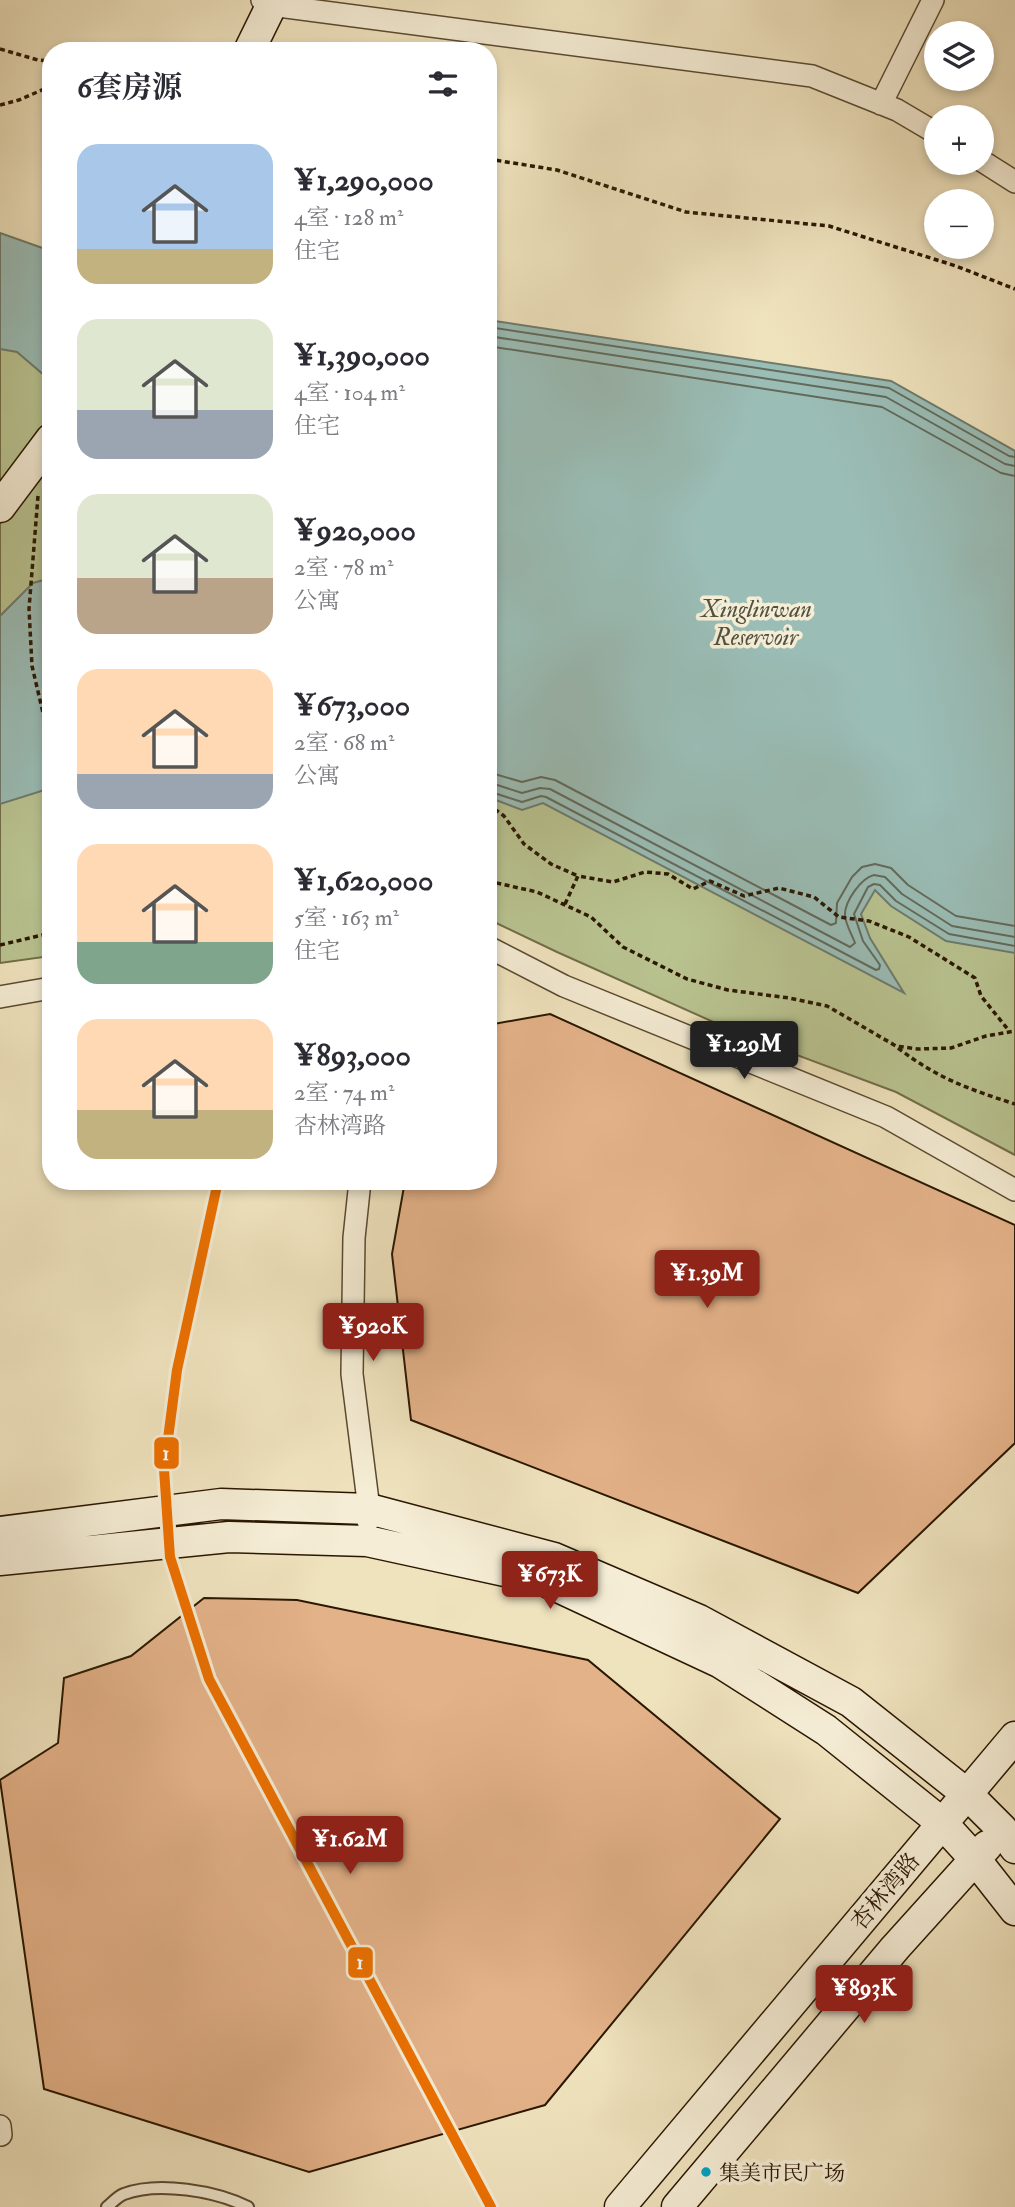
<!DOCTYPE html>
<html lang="zh">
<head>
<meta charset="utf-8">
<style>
  body { margin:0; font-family:"IM FELL Double Pica","Noto Serif SC",serif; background:#f2f2f3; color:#2b2b33; height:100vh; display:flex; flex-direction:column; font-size:26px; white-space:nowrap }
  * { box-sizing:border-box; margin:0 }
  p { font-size:23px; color:#7c7c81 }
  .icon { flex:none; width:38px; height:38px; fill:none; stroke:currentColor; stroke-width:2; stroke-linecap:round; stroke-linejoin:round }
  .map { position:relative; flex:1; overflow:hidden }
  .drawer { position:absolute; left:42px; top:42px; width:455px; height:1148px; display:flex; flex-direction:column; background:#fff; border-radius:28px; box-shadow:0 4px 10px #0003 }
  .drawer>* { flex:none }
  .buttons { position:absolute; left:924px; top:21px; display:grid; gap:14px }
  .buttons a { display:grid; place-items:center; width:70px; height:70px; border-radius:50%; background:#fff; box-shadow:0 4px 10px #0003; font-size:35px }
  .price { position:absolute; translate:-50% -60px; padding:0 16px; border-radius:7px; background:#8f2418; color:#fff; font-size:23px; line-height:46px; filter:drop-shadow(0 2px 4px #0008) }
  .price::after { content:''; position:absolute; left:50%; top:42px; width:21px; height:16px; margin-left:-10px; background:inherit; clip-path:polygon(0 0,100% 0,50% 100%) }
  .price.active { background:#222; color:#fff }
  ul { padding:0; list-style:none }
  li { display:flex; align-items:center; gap:21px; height:175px; padding:0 35px }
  li span { display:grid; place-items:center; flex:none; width:196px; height:140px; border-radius:21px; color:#555 }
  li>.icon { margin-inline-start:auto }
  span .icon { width:84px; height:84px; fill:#fffc; stroke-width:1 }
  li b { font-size:30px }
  h2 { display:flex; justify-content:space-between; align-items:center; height:84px; padding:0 35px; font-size:30px }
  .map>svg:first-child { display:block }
  .green { fill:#b9c491; stroke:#726e48; stroke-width:2 }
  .water { fill:#9abdb6; stroke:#6d7b6d; stroke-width:2 }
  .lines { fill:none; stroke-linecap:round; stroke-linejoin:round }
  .shore { stroke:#626a5b; stroke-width:2 }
  .building { fill:#e4b289; stroke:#2a1700; stroke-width:2 }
  .lane-casing { stroke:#5b4a30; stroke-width:14 }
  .street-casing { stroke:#5b4a30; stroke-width:24 }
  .secondary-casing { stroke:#2a1700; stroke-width:33 }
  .path { stroke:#2a1700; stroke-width:3.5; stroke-dasharray:5 3.5; stroke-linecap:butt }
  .lane { stroke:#f5edd5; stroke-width:10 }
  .street { stroke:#f5edd5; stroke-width:21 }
  .secondary { stroke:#f5edd5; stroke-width:30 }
  .metro-1-casing { stroke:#f5edd5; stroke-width:16 }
  .metro-1 { stroke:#ec7000; stroke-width:10 }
  .bus-dot { fill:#02a2c4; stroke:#f5edd5; stroke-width:2.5 }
  .labels { text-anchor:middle; stroke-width:7; stroke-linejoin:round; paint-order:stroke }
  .bus-label { font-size:21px; fill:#2a1700; stroke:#f5edd5; text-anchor:start }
  .street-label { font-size:23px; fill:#2a1700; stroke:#f5edd5 }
  .water-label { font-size:24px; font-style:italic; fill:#515140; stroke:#f5edd5 }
  .line-badge { stroke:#f5edd5; stroke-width:2.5 }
  .badge-label { font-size:19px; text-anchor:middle; font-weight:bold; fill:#fff }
</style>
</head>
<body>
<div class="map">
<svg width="1015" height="2207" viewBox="0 0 1015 2207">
  <rect width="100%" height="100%" fill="#efe3be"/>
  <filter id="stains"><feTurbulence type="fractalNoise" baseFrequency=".00286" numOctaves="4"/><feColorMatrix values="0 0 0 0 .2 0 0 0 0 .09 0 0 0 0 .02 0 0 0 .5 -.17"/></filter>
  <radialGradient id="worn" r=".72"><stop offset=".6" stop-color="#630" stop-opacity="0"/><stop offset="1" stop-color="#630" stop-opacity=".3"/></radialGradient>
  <!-- green -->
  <path class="green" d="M0,295L51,314V693L0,711Z
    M51,720V956L0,963V738Z
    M488,732L1015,907V1155L896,1092L738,1033L557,952L488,919Z"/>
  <!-- water -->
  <path class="water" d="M0,233L51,251V381L17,352L0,349Z
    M488,320L891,381L1015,451V953L946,941L891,906L875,890L861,914L870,938L904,993L543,803L522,810L488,797Z
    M51,578V788L0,804V616L33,583Z"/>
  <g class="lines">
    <!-- shore -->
    <path class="shore" d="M488,327L889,388L1009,456L1015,457
      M488,336L886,397L1005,464L1015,466
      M488,346L882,407L1001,473L1015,476
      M488,772L522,782L541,777L555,780L831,925L836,923L837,903L852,877L862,867L875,864L891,868L908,885L956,916L1015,926
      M488,782L522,793L540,788L550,789L850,947L855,943C852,935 846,925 845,916C844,902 861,878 874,875L885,877L902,894L952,926L1015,937
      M488,791L522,802L541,796L546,797L876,970L879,969L880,965L863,941L854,914L868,887L874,884L880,885L896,901L949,934L1015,946"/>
  </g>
  <!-- building -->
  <path class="building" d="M550,1014L1015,1225V1443L858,1593L411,1420L392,1254L405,1181H488V1025Z
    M204,1598L297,1600L588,1660L780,1819L545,2105L309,2172L44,2089L0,1780L58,1743L64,1678L131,1656Z"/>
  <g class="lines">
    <!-- lane casing -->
    <g class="lane-casing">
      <path id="lane" d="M107,2207C112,2203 118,2196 124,2194C158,2181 216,2191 248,2207"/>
    </g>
    <!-- street casing -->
    <g class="street-casing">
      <path id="street" d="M262,0L271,5L812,76L897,110L936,133
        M881,104L933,0
        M982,161L1015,182
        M488,947L564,986L886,1117L1015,1190
        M0,997L51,988
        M360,1181L354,1238L352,1374L369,1509L368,1521
        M0,2126L1,2135"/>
    </g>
    <!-- secondary casing -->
    <g class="secondary-casing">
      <path id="secondary" d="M249,51L274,0
        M0,507L51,439
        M0,1532L221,1504L369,1509L554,1558L699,1620L851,1702L967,1794L1002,1829L1015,1848
        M0,1560L229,1537L367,1541L541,1579L721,1663L826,1730L942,1823L975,1859L1015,1910
        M620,2207L1015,1737
        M677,2207L895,1948L987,1846"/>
    </g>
    <!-- path -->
    <path class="path" d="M0,49L38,60L51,61
      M0,105L19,100L51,86
      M488,159L557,170L686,212L829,226L956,266L1015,289
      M38,496L29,609L32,666L51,747
      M488,804L504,816L524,844L551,864L578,876
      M488,881L537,892L591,917L623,947L687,979L728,990L789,998L827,1006L896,1046L918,1049L951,1048L986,1036L1015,1031
      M565,904L578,876L613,882L645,872L668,874L693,889L710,881L744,896L779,888L814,897L839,917L869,921L909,937L975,978L981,996L1010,1032
      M0,945L51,933
      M898,1048C937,1078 968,1089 1015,1104"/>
    <!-- lane -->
    <use href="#lane" class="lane"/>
    <!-- street -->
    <use href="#street" class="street"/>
    <!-- secondary -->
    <use href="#secondary" class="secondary"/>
    <!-- metro-1 casing -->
    <g class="metro-1-casing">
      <path id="metro-1" d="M218,1181L177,1370L164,1469L170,1557L209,1679L491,2207"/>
    </g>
    <!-- metro-1 -->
    <use href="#metro-1" class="metro-1"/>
  </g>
  <!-- markers -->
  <circle class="bus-dot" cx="706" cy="2172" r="6"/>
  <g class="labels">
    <!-- bus labels -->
    <g class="bus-label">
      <text x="719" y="2180">集美市民广场</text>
    </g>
    <!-- street labels -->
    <g class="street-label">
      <text transform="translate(885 1891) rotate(-50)" y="8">杏林湾路</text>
    </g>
    <!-- water labels -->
    <g class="water-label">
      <text x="756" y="617">Xinglinwan<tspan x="756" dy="28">Reservoir</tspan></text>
    </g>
  </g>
  <g class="line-badge">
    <rect x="153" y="1436" width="27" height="34" rx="7" fill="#ec7000"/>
    <rect x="347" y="1946" width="27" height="33" rx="7" fill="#ec7000"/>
  </g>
  <g class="badge-label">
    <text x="166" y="1460">1</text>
    <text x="360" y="1969">1</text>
  </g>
  <rect width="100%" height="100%" filter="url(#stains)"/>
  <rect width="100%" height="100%" fill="url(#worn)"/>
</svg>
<div class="buttons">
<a><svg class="icon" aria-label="layers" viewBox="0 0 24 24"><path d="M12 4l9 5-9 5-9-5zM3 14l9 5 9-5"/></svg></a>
<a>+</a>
<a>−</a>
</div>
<b class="price active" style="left:744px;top:1081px">¥1.29M</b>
<b class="price" style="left:707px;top:1310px">¥1.39M</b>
<b class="price" style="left:373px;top:1363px">¥920K</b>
<b class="price" style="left:550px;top:1611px">¥673K</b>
<b class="price" style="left:350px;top:1876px">¥1.62M</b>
<b class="price" style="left:864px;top:2025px">¥893K</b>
<section class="drawer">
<h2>6套房源<svg class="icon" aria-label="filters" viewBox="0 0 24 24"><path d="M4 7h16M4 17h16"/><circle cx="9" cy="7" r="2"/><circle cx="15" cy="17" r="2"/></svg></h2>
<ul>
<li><span style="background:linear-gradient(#a9c7e8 75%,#c2b280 0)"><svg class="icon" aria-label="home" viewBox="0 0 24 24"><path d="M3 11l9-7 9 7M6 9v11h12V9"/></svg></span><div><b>¥1,290,000</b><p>4室 · 128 m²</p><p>住宅</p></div></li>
<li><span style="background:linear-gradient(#dfe7d0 65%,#9aa5b1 0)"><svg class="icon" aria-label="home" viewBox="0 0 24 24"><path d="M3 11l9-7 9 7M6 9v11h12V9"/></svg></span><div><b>¥1,390,000</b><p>4室 · 104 m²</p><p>住宅</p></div></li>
<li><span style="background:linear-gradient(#dfe7d0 60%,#b9a48a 0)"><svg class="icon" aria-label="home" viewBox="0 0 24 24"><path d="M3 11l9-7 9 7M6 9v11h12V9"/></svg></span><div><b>¥920,000</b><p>2室 · 78 m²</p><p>公寓</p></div></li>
<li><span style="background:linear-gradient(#ffd9b3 75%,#9aa5b1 0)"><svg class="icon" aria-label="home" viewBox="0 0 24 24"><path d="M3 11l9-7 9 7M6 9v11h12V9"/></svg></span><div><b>¥673,000</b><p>2室 · 68 m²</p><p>公寓</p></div></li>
<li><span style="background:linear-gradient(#ffd9b3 70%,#7fa58c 0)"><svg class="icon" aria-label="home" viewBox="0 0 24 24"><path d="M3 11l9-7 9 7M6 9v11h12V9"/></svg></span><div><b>¥1,620,000</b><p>5室 · 163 m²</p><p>住宅</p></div></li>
<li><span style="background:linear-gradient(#ffd9b3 65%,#c2b280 0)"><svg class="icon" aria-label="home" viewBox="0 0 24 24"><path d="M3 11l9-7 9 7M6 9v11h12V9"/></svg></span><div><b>¥893,000</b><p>2室 · 74 m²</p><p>杏林湾路</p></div></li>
</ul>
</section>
</div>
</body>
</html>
